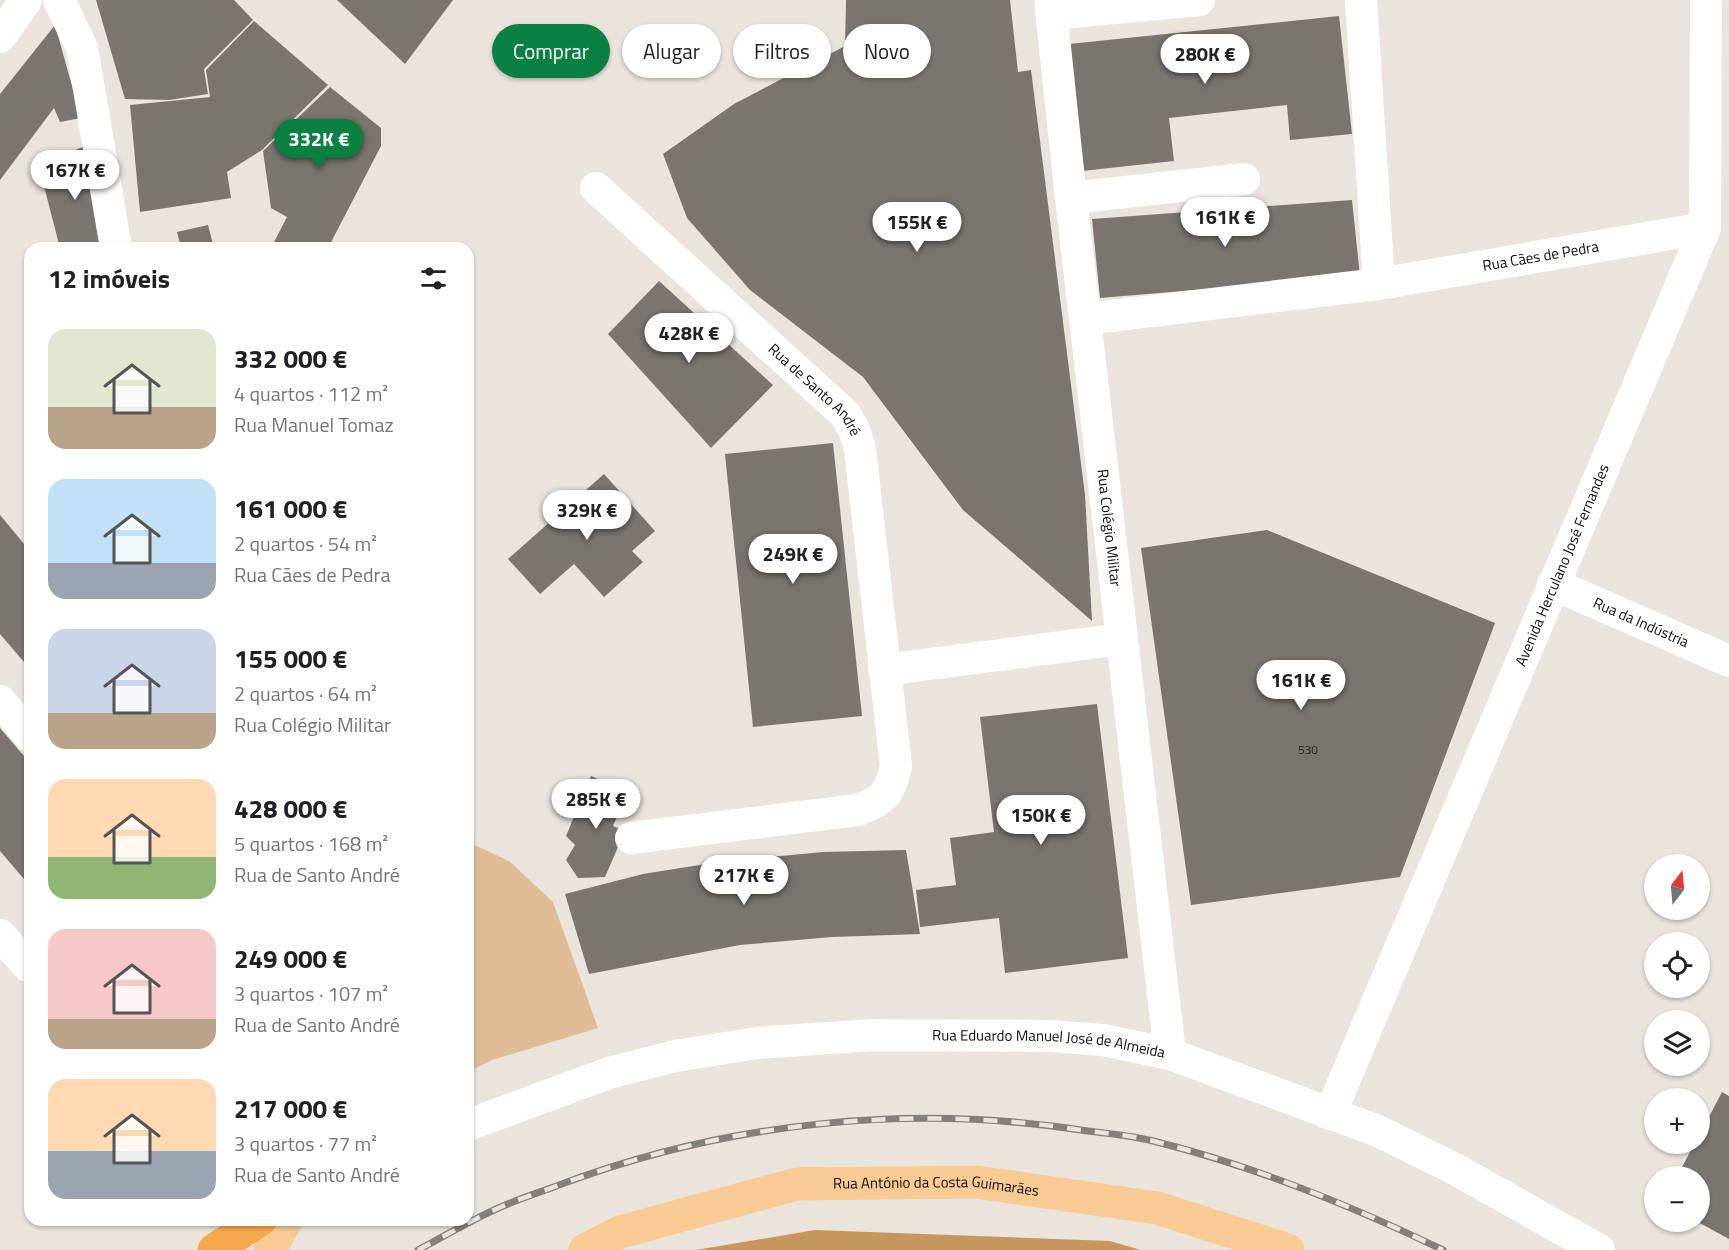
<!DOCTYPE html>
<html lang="pt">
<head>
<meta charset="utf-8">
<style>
  body { margin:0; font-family:"Titillium Web",sans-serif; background:#f2f2f2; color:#202124; height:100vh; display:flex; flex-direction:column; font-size:22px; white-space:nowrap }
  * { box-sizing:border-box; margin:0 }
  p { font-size:20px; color:#757577 }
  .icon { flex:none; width:33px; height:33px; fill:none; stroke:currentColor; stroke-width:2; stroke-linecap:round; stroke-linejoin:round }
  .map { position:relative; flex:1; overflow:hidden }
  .details { position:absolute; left:24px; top:242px; width:450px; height:984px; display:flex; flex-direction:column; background:#fff; border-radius:18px; box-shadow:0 2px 4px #0004 }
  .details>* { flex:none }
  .top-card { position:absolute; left:492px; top:24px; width:570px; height:54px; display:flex; gap:12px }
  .needle { width:39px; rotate:16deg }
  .tools { position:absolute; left:1644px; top:854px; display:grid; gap:12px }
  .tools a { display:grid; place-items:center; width:66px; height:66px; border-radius:50%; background:#fff; box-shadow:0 2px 4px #0004; font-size:30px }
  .price { position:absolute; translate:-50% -51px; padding:0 14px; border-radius:21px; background:#fff; color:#222; font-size:20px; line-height:39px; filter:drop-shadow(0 2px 3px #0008) }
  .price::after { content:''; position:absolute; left:50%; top:36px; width:18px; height:14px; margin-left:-9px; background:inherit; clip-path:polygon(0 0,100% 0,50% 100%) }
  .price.on { background:#0b8043; color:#fff }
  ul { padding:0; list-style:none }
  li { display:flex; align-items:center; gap:18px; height:150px; padding:0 24px }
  li span { display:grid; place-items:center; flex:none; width:168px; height:120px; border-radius:18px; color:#555 }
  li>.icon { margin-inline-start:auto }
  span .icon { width:72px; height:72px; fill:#fffc; stroke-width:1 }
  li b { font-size:26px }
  h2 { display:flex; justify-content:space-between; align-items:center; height:72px; padding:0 24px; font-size:26px }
  .tag { padding:0 21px; border-radius:27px; background:#fff; box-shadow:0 2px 4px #0004; font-size:21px; line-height:54px }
  .tag.on { background:#0b8043; color:#fff }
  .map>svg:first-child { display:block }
  .green { fill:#dfbc96 }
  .forest { fill:#c6965f }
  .building { fill:#7b756f }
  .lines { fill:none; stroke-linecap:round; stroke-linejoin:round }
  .minor { stroke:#fff; stroke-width:32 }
  .major { stroke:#f9cb94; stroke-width:33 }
  .highway { stroke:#f5a94c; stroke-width:33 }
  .rail-casing { stroke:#837f7a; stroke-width:7 }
  .rail { stroke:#eae4dd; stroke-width:4.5; stroke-dasharray:14; stroke-linecap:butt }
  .labels { text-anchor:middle; stroke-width:5; stroke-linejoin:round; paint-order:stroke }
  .number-label { font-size:12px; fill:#2a2724 }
  .street-label { font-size:15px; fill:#0f0d0b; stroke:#eae4dd }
</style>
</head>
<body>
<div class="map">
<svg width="1729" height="1250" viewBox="0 0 1729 1250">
  <rect width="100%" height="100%" fill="#eae4dd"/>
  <!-- green -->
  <path class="green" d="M468,842L509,861L553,902L598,1028L492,1060L468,1072Z"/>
  <!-- forest -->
  <path class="forest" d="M815,1230L1110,1241L1141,1250H696Z"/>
  <!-- building -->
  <path class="building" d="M96,0H234L253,20L204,69L208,94L169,100L125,99Z
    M337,0H453L405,64Z
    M846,0H1010L1018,72L1031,70L1085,495L1092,621L963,510L863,377L750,290L687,218L663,154L734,104L845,46Z
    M1339,16L1352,134L1290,140L1287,105L1169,118L1174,161L1082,171L1069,44Z
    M254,21L328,85L262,150L227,172L231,198L140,212L130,105L210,97L206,70Z
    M55,25L81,118L60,122L54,108L0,180V94Z
    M330,87L381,128V146L328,248H271L287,217L271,208L263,151Z
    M86,146L114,248H60L38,163Z
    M1352,200L1360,276L1100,298L1092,219Z
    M208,225L214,248H181L177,232Z
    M659,281L773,385L711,448L608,334Z
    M833,443L862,716L753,727L725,454Z
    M604,474L655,531L632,551L643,562L604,597L574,564L540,594L508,559Z
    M0,515L30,551V669L0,634Z
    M1267,530L1495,623L1400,877L1191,905L1141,548Z
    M1097,704L1128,958L1005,973L999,918L920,927L916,890L956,885L950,838L994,832L980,717Z
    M0,728L30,763V886L0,851Z
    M591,776L627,792L613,826L625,831L605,877L578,878L566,860L575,845L566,836Z
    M906,850L920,934L832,937L740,945L589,974L565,894L643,874L718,862L823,852Z
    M1722,1092L1729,1096V1239L1696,1221H1700V1176H1677L1695,1143H1700V1134Z"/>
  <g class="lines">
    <!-- minor -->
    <g class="minor">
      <path d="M59,0L82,48L116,248"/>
      <path id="s1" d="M1050,0L1071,198L1170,1054"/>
      <path d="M1361,0L1379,284"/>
      <path d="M1052,14L1199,0"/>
      <path d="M0,37L26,0"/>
      <path id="s2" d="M596,188L846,415L855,432L860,449L896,766C890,793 885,800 858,810L631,838"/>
      <path d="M1071,198L1244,179"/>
      <path id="s3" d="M1085,319L1379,284L1705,228"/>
      <path id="s4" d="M1553,584L1729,661"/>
      <path d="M884,670L1122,639"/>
      <path d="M0,701L30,736"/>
      <path d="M0,935L28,966L30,964"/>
      <path id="s5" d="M1330,1114L1705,228L1706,0"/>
      <path id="s6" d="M468,1125L609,1073L675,1056L757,1043L872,1035L1050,1036L1103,1040L1170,1054L1378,1131L1455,1169L1599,1250"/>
    </g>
    <!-- major -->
    <g class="major">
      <path d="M270,1250L286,1220"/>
      <path id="s7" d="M585,1250L620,1232L797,1184L976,1182L1157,1208L1288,1250"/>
    </g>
    <!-- highway -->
    <path class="highway" d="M214,1250L260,1220"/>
    <!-- rail casing -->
    <g class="rail-casing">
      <path id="rail" d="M418,1250C443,1237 468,1222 494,1210C515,1200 538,1193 559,1185C727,1122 911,1103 1088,1131C1111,1134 1135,1136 1157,1142C1257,1167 1350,1205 1443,1250"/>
    </g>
    <!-- rail -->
    <use href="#rail" class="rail"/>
  </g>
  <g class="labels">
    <!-- number labels -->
    <g class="number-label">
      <text x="1308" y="754">530</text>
    </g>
    <!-- street labels -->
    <g class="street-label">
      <text dy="5" stroke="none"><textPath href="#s3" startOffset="460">Rua Cães de Pedra</textPath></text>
      <text dy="5" stroke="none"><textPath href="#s2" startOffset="298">Rua de Santo André</textPath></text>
      <text dy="5" stroke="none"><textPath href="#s1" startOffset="531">Rua Colégio Militar</textPath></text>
      <text dy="5" stroke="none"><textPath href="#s5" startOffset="596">Avenida Herculano José Fernandes</textPath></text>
      <text dy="5" stroke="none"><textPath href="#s4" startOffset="96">Rua da Indústria</textPath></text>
      <text dy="5" stroke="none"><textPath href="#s6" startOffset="594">Rua Eduardo Manuel José de Almeida</textPath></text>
      <text dy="5" stroke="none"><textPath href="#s7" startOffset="362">Rua António da Costa Guimarães</textPath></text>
    </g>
  </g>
</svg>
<div class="tools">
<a><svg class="needle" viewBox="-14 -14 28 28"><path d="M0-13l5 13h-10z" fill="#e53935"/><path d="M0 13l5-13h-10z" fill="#757577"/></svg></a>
<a><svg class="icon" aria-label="locate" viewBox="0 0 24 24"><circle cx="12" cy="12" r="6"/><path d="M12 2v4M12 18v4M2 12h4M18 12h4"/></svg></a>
<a><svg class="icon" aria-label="layers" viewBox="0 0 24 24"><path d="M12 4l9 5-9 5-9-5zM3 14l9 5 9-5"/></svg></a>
<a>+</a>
<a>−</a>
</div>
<b class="price" style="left:1205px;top:85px">280K €</b>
<b class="price on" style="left:319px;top:170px">332K €</b>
<b class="price" style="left:75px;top:201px">167K €</b>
<b class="price" style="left:1225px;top:248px">161K €</b>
<b class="price" style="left:917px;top:253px">155K €</b>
<b class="price" style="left:689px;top:364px">428K €</b>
<b class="price" style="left:587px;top:541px">329K €</b>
<b class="price" style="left:793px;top:585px">249K €</b>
<b class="price" style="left:1301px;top:711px">161K €</b>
<b class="price" style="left:596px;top:830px">285K €</b>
<b class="price" style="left:1041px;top:846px">150K €</b>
<b class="price" style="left:744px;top:906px">217K €</b>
<div class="top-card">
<a class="tag on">Comprar</a>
<a class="tag">Alugar</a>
<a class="tag">Filtros</a>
<a class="tag">Novo</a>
</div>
<section class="details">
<h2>12 imóveis<svg class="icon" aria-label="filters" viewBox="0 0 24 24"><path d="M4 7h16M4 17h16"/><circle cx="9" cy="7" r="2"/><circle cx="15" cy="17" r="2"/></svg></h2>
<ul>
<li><span style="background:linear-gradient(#dfe7d0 65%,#b9a48a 0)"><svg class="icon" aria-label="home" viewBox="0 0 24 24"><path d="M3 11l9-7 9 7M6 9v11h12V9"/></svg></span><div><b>332 000 €</b><p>4 quartos · 112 m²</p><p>Rua Manuel Tomaz</p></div></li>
<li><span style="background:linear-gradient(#bfe0f5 70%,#9aa5b1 0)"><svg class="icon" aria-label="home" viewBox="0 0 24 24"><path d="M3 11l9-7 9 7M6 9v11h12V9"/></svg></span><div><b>161 000 €</b><p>2 quartos · 54 m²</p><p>Rua Cães de Pedra</p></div></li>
<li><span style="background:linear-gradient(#c9d6e8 70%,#b9a48a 0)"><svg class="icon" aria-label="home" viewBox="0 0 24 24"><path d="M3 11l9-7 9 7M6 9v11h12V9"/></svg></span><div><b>155 000 €</b><p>2 quartos · 64 m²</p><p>Rua Colégio Militar</p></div></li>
<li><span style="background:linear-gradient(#ffd9b3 65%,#8fb573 0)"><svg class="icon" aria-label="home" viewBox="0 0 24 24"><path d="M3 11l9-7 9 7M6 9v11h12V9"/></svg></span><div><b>428 000 €</b><p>5 quartos · 168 m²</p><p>Rua de Santo André</p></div></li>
<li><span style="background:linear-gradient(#f6c9c9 75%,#b9a48a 0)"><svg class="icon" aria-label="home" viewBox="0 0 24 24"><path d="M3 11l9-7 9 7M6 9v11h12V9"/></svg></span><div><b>249 000 €</b><p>3 quartos · 107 m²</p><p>Rua de Santo André</p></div></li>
<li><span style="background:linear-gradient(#ffd9b3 60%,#9aa5b1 0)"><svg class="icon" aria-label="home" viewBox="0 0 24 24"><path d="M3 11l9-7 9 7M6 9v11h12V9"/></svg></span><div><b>217 000 €</b><p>3 quartos · 77 m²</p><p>Rua de Santo André</p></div></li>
</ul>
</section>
</div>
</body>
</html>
